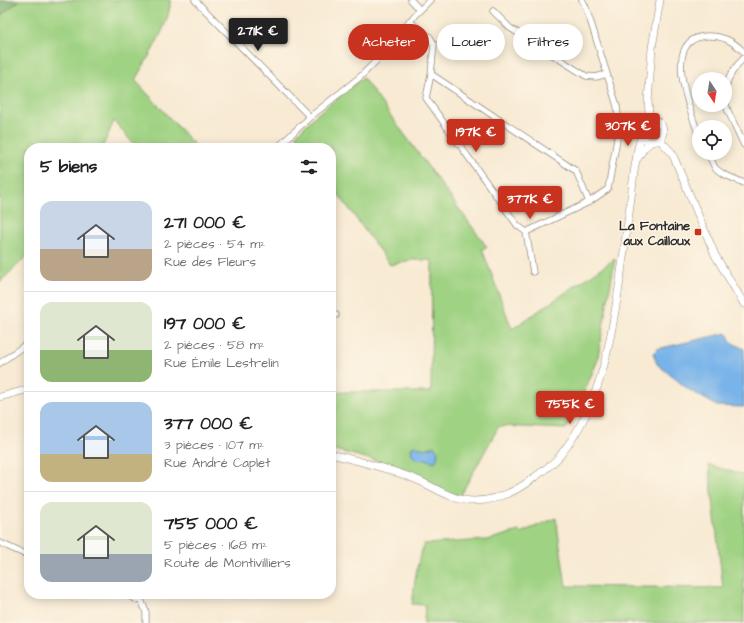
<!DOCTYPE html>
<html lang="fr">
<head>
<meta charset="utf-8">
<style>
  body { margin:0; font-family:"Architects Daughter",sans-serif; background:#f6f6f6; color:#202124; height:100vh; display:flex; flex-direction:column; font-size:15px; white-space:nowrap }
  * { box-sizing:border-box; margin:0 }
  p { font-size:13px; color:#757577 }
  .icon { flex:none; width:22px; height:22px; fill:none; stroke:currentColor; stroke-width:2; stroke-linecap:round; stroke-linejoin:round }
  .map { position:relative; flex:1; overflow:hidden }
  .panel { position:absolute; left:24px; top:143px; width:312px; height:456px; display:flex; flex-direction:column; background:#fff; border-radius:16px; box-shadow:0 2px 10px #0003 }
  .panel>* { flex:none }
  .guide { position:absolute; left:348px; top:24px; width:336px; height:36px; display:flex; gap:8px }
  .needle { width:26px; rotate:168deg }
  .tools { position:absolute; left:692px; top:72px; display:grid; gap:8px }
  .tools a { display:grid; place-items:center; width:40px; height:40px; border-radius:50%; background:#fff; box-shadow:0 2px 10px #0003; font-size:20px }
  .price { position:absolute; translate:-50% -34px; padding:0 9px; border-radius:4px; background:#c8321e; color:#fff; font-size:13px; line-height:26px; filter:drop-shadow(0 1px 2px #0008) }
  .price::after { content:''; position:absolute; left:50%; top:24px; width:12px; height:9px; margin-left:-6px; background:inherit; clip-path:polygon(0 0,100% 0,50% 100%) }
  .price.current { background:#222; color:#fff }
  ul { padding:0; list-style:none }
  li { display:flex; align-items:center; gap:12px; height:100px; padding:0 16px }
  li+li { border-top:1px solid #e0e0e0 }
  li span { display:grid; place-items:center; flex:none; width:112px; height:80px; border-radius:12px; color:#555 }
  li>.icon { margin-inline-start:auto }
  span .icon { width:48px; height:48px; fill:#fffc; stroke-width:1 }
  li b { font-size:17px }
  h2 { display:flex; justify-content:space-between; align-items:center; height:48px; padding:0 16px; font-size:17px }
  .chip { padding:0 14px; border-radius:18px; background:#fff; box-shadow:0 2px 10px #0003; font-size:14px; line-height:36px }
  .chip.current { background:#c8321e; color:#fff }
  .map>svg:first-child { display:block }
  .green { fill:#9fd282; stroke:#657e56 }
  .forest { fill:#7fb470; stroke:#55704e }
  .water { fill:#78b3e9; stroke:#526f8a }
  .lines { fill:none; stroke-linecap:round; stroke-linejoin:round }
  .minor-casing { stroke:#928a7f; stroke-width:7 }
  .tertiary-casing { stroke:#928a7f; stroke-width:8 }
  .minor { stroke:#fff; stroke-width:5.5 }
  .tertiary { stroke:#fff; stroke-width:7 }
  .poi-dot { fill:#c8321e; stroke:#fcf5e5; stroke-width:1.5 }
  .labels { text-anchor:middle; stroke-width:3; stroke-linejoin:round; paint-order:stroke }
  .poi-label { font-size:13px; font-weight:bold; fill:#2b2b2b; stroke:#fcf5e5; text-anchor:end }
</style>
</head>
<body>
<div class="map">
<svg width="744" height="623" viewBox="0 0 744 623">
  <rect width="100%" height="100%" fill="#fcf5e5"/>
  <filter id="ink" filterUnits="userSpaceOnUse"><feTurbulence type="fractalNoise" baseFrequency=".025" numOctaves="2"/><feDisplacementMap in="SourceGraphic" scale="8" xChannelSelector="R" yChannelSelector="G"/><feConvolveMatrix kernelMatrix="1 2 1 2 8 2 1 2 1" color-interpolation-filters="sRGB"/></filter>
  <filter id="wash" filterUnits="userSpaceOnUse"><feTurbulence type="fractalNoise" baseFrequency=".012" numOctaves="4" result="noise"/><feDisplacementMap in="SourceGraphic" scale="16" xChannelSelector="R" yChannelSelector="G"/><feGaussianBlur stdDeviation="0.9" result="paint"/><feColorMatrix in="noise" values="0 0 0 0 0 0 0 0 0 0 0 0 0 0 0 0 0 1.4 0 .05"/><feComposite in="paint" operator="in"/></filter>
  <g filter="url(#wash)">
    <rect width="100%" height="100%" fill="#f8ead3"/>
    <!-- green -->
    <path class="green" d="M20,0H170C172,21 146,61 135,80L197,148H137L114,121L102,148H29V254L0,282V16Z
      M363,78L487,247L482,249L512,329L615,259L597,362L578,406L566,429L499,426L460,496L451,494L393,465L331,449V392H431L432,260H411L390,265L331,184V148H305L296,135L315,116Z
      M709,465L744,475V623H424L425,605L412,604C415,584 416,563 424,544L487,540L519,531L520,533L556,518L566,586L723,588Z"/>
    <!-- forest -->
    <path class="forest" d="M0,0H20L0,16Z"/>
    <!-- water -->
    <path class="water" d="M727,333L731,342L744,349V407L717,406L688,389L657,364L653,353L657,349Z
      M414,446L425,449L434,446L438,451L437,459L435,462L425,459L419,460L415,458L412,454L411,448Z"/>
  </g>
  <g filter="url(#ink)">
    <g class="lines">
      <!-- minor casing -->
      <g class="minor-casing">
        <path id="minor" d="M195,0L310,117
          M411,0L420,10
          M493,11L510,28L586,76L596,77L607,74
          M409,21L430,37L434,44L431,74L576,171L589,202
          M431,74L426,98L517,225L526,232
          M725,90C728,76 734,67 744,58
          M725,101L728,111L744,145
          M699,136C691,112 660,39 706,36C722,35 733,41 744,52
          M277,148L310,117L360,77L384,53L415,15L430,0
          M708,153L715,168L723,174L744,183
          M533,272L526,232L589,202L608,189L619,128L617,106L592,26L585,5L582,0
          M331,316L336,315
          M0,363L29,342
          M0,543L29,556
          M125,594L142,602L146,612V623"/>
      </g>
      <!-- tertiary casing -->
      <g class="tertiary-casing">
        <path id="tertiary" d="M641 131a11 11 0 1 1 22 0a11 11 0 1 1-22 0Z
          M646,122L649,112L648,102L652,48L660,0
          M659,139L672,153L715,255L744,304
          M638,158L644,148L651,142
          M0,397L29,389
          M331,454C359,461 388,468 415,479C435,487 452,501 474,501C496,501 515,492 532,479C542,472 555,463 562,453C601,404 611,341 620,280C625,244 630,208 634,172L638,148L642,134"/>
      </g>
      <!-- minor -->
      <use href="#minor" class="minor"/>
      <!-- tertiary -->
      <use href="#tertiary" class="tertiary"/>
    </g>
  </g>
  <!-- markers -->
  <rect class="poi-dot" x="694" y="228" width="8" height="8" rx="2"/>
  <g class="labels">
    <!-- poi labels -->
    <g class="poi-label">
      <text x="690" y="230">La Fontaine<tspan x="690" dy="15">aux Cailloux</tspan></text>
    </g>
  </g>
</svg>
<div class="tools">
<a><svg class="needle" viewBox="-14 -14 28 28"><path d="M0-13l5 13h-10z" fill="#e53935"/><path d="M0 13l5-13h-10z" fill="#757577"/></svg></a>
<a><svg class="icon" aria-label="locate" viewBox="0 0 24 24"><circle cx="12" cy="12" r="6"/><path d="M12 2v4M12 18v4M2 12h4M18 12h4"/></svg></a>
</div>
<b class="price current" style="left:258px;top:52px">271K €</b>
<b class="price" style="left:628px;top:147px">307K €</b>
<b class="price" style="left:476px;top:153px">197K €</b>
<b class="price" style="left:530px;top:220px">377K €</b>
<b class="price" style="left:570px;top:425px">755K €</b>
<div class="guide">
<a class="chip current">Acheter</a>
<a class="chip">Louer</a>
<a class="chip">Filtres</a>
</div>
<section class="panel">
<h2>5 biens<svg class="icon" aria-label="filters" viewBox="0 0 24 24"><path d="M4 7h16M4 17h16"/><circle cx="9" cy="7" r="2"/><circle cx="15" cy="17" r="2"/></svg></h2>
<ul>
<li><span style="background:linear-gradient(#c9d6e8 60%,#b9a48a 0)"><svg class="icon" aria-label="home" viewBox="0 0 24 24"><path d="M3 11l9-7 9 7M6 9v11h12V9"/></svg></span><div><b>271 000 €</b><p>2 pièces · 54 m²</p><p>Rue des Fleurs</p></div></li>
<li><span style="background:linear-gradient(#dfe7d0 60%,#8fb573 0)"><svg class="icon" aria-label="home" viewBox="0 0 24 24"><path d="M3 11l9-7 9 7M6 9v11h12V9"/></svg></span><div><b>197 000 €</b><p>2 pièces · 58 m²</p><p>Rue Émile Lestrelin</p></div></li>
<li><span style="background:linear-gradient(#a9c7e8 65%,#c2b280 0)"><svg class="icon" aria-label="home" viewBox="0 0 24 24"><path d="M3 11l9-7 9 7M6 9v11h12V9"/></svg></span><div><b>377 000 €</b><p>3 pièces · 107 m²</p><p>Rue André Caplet</p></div></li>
<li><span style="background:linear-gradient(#dfe7d0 65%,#9aa5b1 0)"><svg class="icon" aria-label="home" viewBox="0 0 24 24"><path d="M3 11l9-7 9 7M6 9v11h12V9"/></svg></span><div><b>755 000 €</b><p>5 pièces · 168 m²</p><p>Route de Montivilliers</p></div></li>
</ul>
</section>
</div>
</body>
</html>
